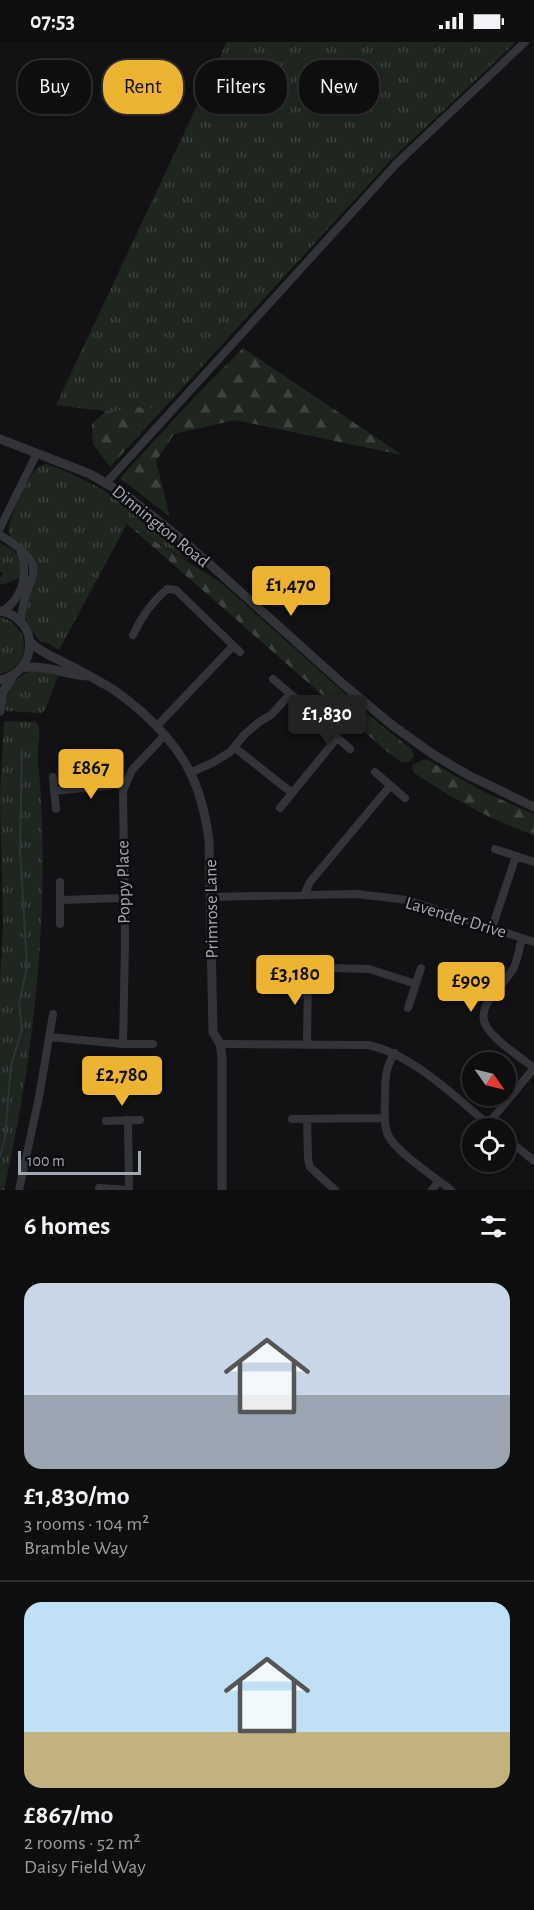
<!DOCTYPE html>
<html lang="en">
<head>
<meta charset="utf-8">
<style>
  body { margin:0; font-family:"Alegreya Sans",sans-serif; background:#1c1c1d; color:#f1f3f6; height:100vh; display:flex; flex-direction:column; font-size:22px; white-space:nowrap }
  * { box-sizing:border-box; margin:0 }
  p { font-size:20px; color:#9b9c9e }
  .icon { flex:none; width:33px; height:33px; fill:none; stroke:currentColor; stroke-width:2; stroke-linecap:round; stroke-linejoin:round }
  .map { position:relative; height:1148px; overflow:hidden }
  .panel { display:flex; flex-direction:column; background:#0e0e0f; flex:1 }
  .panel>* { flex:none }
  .hud { position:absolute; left:18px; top:18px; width:498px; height:54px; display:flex; gap:12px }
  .needle { width:39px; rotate:124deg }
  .fabs { position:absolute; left:462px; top:1010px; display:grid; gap:12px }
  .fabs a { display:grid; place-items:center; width:54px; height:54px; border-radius:50%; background:#0e0e0f; box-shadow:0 3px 9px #0003,0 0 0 2px #2e2e2f; font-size:30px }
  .scale { position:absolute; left:18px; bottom:15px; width:123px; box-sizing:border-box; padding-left:6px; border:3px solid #a4a8b4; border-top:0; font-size:16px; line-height:21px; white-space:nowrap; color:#a4a8b4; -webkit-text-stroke:4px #0d0d0f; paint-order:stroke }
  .price { position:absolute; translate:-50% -51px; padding:0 14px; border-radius:6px; background:#ecb431; color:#111; font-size:20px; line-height:39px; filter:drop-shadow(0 2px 3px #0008) }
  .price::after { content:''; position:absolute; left:50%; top:36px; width:18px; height:14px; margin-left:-9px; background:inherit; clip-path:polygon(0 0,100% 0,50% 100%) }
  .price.current { background:#222; color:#fff }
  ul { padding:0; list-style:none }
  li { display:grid; align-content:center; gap:12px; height:318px; padding:0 24px }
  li+li { border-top:2px solid #2e2e2f }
  li span { display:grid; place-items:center; height:186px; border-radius:18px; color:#555 }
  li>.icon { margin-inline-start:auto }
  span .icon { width:108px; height:108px; fill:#fffc; stroke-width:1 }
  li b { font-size:26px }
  h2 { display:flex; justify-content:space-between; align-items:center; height:72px; padding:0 24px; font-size:26px }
  .tag { padding:0 21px; border-radius:24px; background:#0e0e0f; box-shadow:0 3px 9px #0003,0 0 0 2px #2e2e2f; font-size:21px; line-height:54px }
  .tag.current { background:#ecb431; color:#111 }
  .status { display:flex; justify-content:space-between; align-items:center; height:42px; padding:0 30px; background:#0e0e0f; direction:ltr }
  .status svg { height:16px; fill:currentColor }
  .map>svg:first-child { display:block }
  .grass { fill:url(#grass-tufts) }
  .forest { fill:url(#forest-firs) }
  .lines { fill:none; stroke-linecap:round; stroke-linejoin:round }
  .stream { stroke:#2c343c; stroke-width:2 }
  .minor { stroke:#333439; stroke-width:8 }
  .tertiary { stroke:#333439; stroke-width:9 }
  .labels { text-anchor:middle; stroke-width:5; stroke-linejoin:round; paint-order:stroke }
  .street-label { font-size:18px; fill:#a4a8b4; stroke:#0d0d0f }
</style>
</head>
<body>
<div class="status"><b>07:53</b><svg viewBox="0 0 49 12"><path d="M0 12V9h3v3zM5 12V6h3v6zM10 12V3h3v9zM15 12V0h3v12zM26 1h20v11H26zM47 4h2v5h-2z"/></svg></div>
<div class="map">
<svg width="534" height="1148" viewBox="0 0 534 1148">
  <defs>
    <pattern id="grass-tufts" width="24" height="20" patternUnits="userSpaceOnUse" patternTransform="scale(1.5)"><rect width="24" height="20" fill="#1f2620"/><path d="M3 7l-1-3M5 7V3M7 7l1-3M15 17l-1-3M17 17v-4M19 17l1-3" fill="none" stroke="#3d433e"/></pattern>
    <pattern id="forest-firs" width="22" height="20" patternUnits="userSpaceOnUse" patternTransform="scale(1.5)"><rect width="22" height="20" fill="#1f2620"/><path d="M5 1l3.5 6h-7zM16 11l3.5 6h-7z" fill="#3d433e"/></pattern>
  </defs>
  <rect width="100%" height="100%" fill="#121214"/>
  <!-- grass -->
  <path class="grass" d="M227,0H516L391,118L163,367L135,365L113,370L56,363Z
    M47,422C108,445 142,470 187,518L127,482L59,608L48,601L40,600C35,592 28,585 26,576C22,557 39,541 36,522C33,506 14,504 9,491C5,482 30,431 38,425C40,424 45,423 47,422Z
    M0,501L10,506L20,515L21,536L0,543V536L3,531L0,529Z
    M0,575C31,583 33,624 0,632Z
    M36,628L58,634L45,668L41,671L5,669C7,648 14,633 36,628Z
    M9,679L35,680L38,682C41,690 38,700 38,709C37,719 39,730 40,741C49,878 34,1014 4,1148H0V939L3,881L0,753L4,680Z"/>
  <!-- forest -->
  <path class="forest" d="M243,306L402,413L235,378L174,392L156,419L170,475L120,436L191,359Z
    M135,365L163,367L110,425L93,402L92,382L106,369L113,370Z
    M127,482L219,539L371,675L412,708L414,714L409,720H401L384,707Z
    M426,717L482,749L534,772V793C490,778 452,756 414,731L412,723Z"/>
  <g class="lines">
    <!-- stream -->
    <path class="stream" d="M0,1115L5,1096L11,1023L22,988L19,962L27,925L20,807L22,708"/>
    <!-- minor -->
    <path class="minor" d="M107,440L397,121L525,0
      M0,486L37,411
      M0,493C59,529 22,532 21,580
      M3,569C23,556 29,530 20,508
      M133,593C141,575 152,560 167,547L176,548L240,610
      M273,637L301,661
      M321,681L350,707
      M157,684L233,604
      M234,705L292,751
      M192,730L214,720L230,710L244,693L259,680L271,673L290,652
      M375,730L405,756
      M53,735L56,767
      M54,749L125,742
      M280,766L337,696
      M495,807L534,820
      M304,853L310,840L390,744
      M210,855L357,852L407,858L534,900
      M61,858L123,856
      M60,882V840
      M492,886L516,814
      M522,896C519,906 518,918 513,927C503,945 472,965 488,987C499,1002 519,1014 534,1026
      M292,925L369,927L416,942
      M408,966L421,926
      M49,995L123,1002
      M153,1002H123L125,902L123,749L132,728L165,693
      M220,1002L368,1003C413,1012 457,1057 493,1086
      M307,1003L308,925
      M395,1011C385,1025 385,1038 385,1055C385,1067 383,1082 388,1093C395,1109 436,1136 451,1148
      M292,1077L385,1076
      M307,1077L308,1117L310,1125L335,1148
      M128,1078L129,1148
      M106,1079L140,1078
      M488,1082L534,1026
      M506,1096L534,1119
      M99,1146L128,1148
      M19,1148L39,1055L53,972
      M432,1148L439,1139"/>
    <!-- tertiary -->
    <path class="tertiary" d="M0,397L90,432L126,453L185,500L343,642L392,683L434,713L468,733L534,765
      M0,569C40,576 39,629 0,638
      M30,600C41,611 52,614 65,621C78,627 90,634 102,641C117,648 130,660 143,671C185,709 202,743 209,799L213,990L220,1002L222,1014V1148
      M22,626C44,622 64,632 86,634
      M0,669L3,650L13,634"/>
  </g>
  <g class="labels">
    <!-- street labels -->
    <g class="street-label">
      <text transform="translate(161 484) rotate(39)" y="6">Dinnington Road</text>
      <text transform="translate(123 840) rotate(-91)" y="6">Poppy Place</text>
      <text transform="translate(211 867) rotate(-91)" y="6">Primrose Lane</text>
      <text transform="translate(456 875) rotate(17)" y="6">Lavender Drive</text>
    </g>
  </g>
</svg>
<div class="fabs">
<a><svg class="needle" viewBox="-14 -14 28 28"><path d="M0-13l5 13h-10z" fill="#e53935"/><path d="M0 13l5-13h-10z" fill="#9b9c9e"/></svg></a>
<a><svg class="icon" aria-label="locate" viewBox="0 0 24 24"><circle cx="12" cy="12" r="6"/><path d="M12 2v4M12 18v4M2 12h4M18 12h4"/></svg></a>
</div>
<div class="scale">100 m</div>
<b class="price" style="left:291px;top:575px">£1,470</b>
<b class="price current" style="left:327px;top:704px">£1,830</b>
<b class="price" style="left:91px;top:758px">£867</b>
<b class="price" style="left:295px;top:964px">£3,180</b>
<b class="price" style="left:471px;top:971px">£909</b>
<b class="price" style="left:122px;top:1065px">£2,780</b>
<div class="hud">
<a class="tag">Buy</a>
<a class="tag current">Rent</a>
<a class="tag">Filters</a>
<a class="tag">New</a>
</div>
</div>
<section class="panel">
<h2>6 homes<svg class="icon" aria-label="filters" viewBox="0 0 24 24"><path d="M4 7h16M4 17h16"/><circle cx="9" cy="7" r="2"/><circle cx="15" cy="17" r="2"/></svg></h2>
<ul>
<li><span style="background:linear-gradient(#c9d6e8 60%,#9aa5b1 0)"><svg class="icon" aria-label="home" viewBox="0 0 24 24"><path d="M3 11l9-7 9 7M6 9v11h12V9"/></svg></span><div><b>£1,830/mo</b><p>3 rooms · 104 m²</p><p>Bramble Way</p></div></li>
<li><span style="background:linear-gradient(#bfe0f5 70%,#c2b280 0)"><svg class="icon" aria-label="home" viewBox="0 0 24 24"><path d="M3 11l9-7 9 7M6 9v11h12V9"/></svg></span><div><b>£867/mo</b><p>2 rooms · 52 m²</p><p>Daisy Field Way</p></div></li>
</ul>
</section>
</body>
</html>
